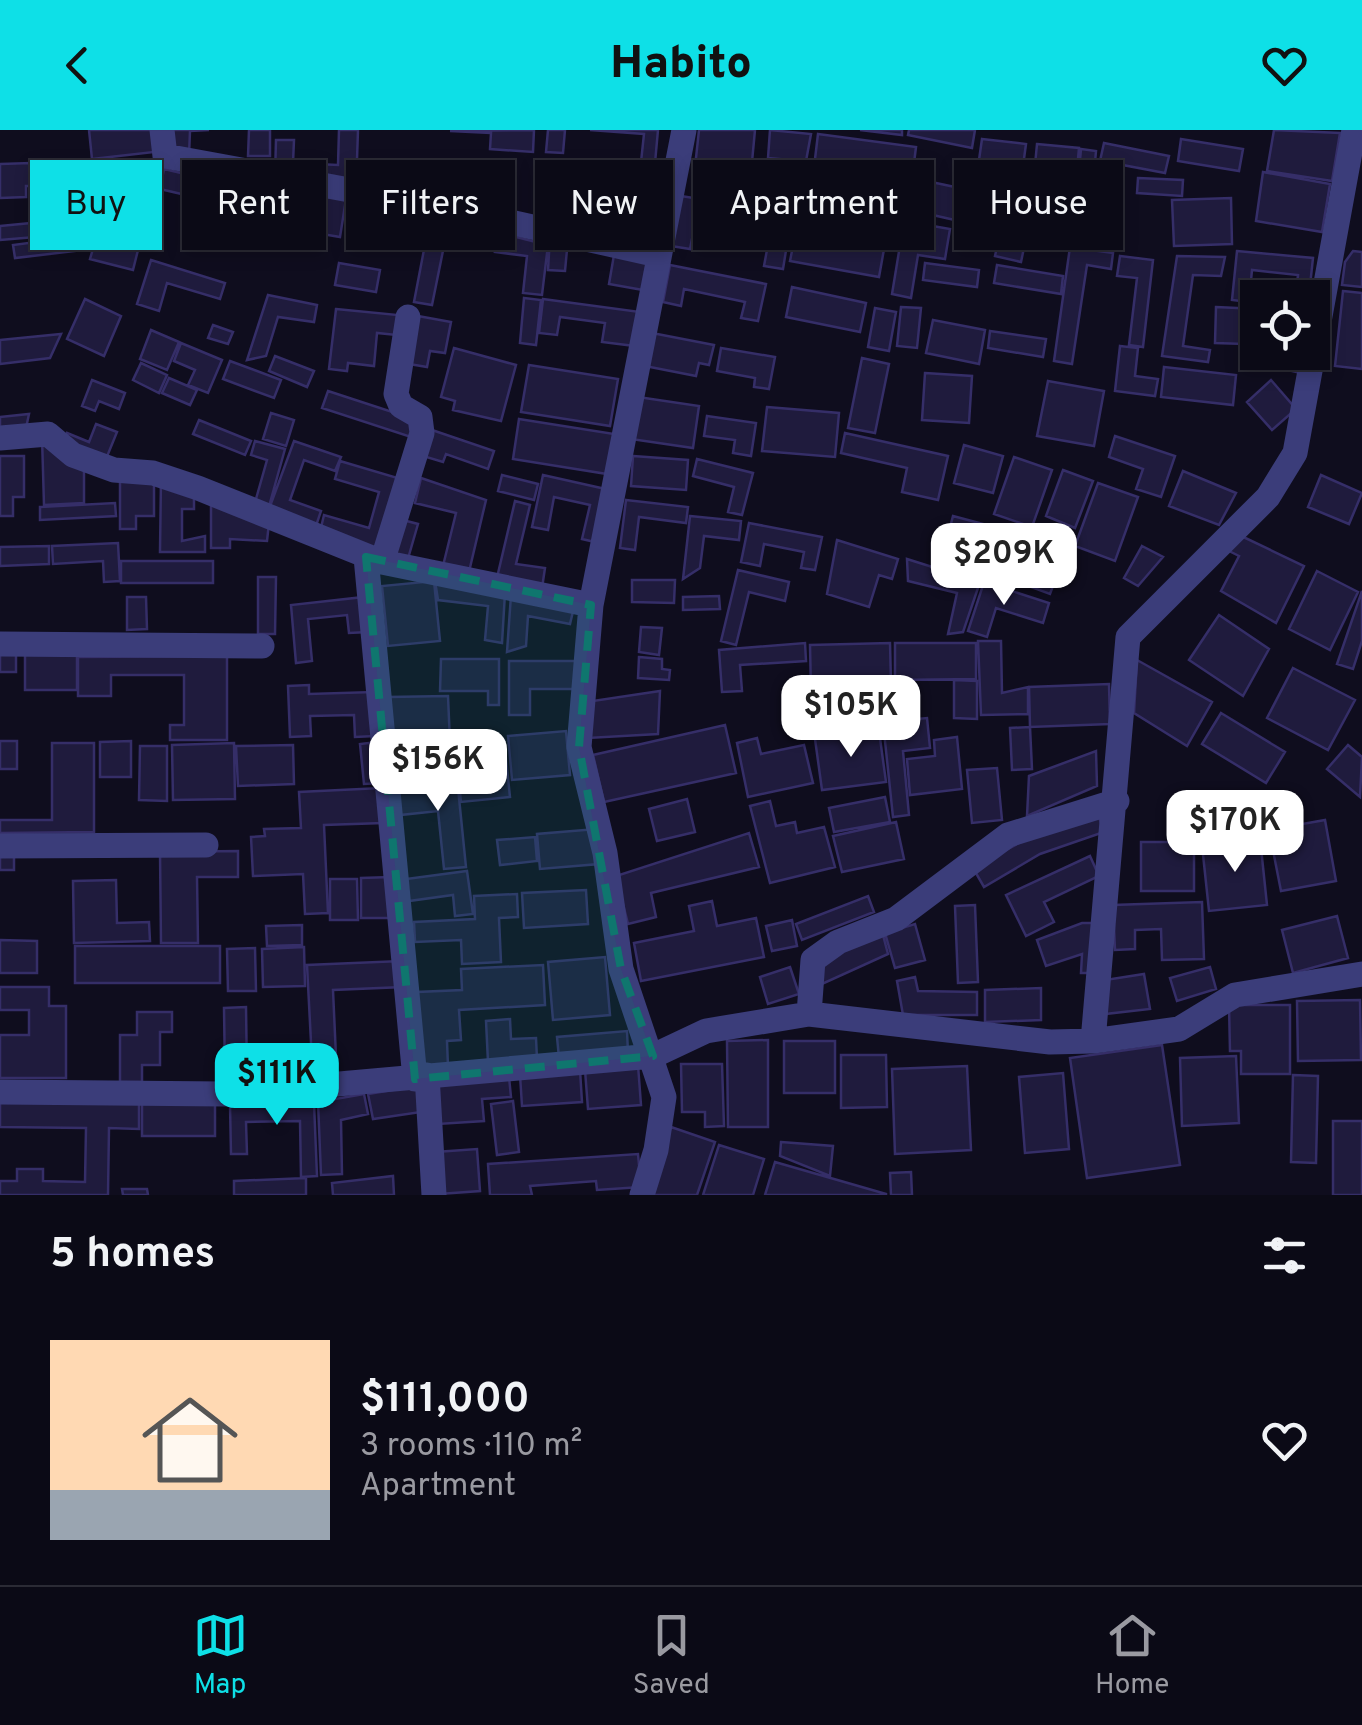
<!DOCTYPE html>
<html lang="en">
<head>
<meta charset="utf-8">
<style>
  body { margin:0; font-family:Overpass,sans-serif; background:#191823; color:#f1f3f6; height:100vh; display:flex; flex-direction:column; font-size:38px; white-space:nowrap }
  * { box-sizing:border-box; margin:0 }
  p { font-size:32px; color:#9a9aa1 }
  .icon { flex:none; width:55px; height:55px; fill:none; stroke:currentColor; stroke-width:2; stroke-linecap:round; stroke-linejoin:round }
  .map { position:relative; height:1065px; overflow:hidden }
  .sheet { display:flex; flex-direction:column; background:#0b0a16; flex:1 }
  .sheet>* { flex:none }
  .hud { position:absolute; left:30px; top:30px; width:1302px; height:90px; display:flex; gap:20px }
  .buttons { position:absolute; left:1240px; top:150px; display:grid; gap:20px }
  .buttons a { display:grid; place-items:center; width:90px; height:90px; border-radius:0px; background:#0b0a16; box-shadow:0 5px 15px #0003,0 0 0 2px #2b2b35; font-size:50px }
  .price { position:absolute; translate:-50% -85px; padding:0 22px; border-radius:20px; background:#fff; color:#222; font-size:32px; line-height:65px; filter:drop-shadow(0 2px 5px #0008) }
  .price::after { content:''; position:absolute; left:50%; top:60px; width:30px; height:22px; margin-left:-15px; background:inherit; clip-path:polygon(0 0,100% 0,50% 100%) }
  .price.on { background:#0ee0e7; color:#111 }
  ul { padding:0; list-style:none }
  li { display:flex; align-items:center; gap:30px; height:250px; padding:0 50px }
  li+li { border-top:2px solid #2b2b35 }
  li span { display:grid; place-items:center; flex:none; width:280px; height:200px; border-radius:0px; color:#555 }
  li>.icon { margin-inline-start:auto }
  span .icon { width:120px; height:120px; fill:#fffc; stroke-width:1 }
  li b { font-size:42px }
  h2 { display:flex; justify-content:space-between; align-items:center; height:120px; padding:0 50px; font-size:42px }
  .chip { padding:0 35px; border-radius:0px; background:#0b0a16; box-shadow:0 5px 15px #0003,0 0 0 2px #2b2b35; font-size:35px; line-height:90px }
  .chip.on { background:#0ee0e7; color:#111 }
  header { display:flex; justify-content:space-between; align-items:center; height:130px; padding:0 50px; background:#0ee0e7; color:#111; font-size:45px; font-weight:800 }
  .dock { display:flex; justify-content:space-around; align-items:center; height:140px; border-top:2px solid #2b2b35; background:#0b0a16; font-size:28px; color:#9a9aa1 }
  .dock a { display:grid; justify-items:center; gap:5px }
  .dock .on { color:#0ee0e7 }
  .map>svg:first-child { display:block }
  .building { fill:#1f1b3d; stroke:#352e68; stroke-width:2.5 }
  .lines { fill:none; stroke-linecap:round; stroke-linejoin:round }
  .minor { stroke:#3b3d7a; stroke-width:25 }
  .marked { fill:#0f766e; fill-opacity:0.2; stroke:#0f766e; stroke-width:8; stroke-dasharray:20 12; stroke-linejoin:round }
</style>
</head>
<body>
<header><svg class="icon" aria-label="back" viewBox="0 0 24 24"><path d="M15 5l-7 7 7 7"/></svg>Habito<svg class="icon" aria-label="heart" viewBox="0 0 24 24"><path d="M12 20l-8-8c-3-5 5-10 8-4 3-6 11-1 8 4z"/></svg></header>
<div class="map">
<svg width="1362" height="1065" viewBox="0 0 1362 1065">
  <rect width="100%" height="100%" fill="#0f0d1e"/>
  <!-- building -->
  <path class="building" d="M89,0H160L163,21L92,29Z
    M164,0H209L190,1L189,26L166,22Z
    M249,0H270V26H248Z
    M339,0H358L356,59L275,46L276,10H294L293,33L338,35Z
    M534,0L533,22L490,19L491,3L450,1Z
    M548,0H565L563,23L546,22Z
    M590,0H658L655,33L641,32L644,4Z
    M699,0H755L752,32L723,30L722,39L695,37Z
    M770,0L811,4L801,58L787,57L789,30L768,28Z
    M860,0H902V5Z
    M909,0H975L972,18L908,5Z
    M1274,0L1340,3L1332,51L1267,41Z
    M818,4L916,17L913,41L815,29Z
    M982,9L1026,14L1023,36L979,30Z
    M1181,9L1243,19L1239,41L1178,31Z
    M1104,13L1169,26L1165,43L1112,33L1110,42L1098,40Z
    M1037,14L1079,18L1077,39L1035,35Z
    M1081,19L1096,21L1091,77L1076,76Z
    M31,33L32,56H26V67L0,68V34Z
    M164,39L194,46L190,66L160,59Z
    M1263,42L1330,54L1322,102L1256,91Z
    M554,43L662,54L657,99L641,98L643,70L571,63L568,90L550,88Z
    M199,46L274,62L265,102L247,99L252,81L194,68Z
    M374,47L392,48V55L412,57L411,69L374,67Z
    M1138,48L1183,50L1182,66L1137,63Z
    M142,49L146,66L101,75L98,57Z
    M922,50L997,66L990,98L915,81Z
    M275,59L346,69L340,107L322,104L326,82L287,77L284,100L269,98Z
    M706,60L790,72L788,90L704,78Z
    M681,66L700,69L690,119L671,116Z
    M1231,68L1232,114L1174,116L1172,70Z
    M359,71L427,81L421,119L403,117L406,99L371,93L368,111L353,109Z
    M802,71L890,86L879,147L790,131Z
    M1007,72L1086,90L1082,110L1028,99L1021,132L995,126Z
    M92,73L94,102L0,110V96L72,89L71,75Z
    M431,83L485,94L481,113L446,106L432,175L414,172Z
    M904,91L950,99L945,129L918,125L911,168L892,164Z
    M772,93L790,96L783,139L764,136Z
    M109,99L141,108L133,140L90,129L95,112L105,114Z
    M500,103L548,115L542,165L523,163L527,126L495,122Z
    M90,105L92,119L15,128L13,115Z
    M550,107L568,109L565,141L548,140Z
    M1070,117L1113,123L1111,139L1087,135L1072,234L1054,231Z
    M615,119L649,125L643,160L609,154Z
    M1237,121L1313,128L1309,165L1296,163L1298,145L1252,140L1249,172L1232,170Z
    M1353,121L1362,122V157L1342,155L1345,132Z
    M1120,126L1153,130L1143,217L1129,215L1137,148L1117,146Z
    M1177,126L1225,127L1221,146L1193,145L1183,216L1210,220L1208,232L1162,226Z
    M151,130L225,153L220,169L167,153L159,181L137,174Z
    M339,133L380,140L376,162L335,155Z
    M925,133L979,140L977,157L923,150Z
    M670,135L766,154L758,191L741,188L745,172L684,159L681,176L663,172Z
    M997,135L1063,146L1061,164L994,153Z
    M792,157L866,173L860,202L786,187Z
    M1343,161L1362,163V239L1335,236Z
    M268,165L317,175L314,192L278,187L266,226L247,230Z
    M524,168L541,170L536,215L520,213Z
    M85,169L121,186L104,226L67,209Z
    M543,169L640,182L635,216L602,212L605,193L560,187L557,205L539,203Z
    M901,177L921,178L917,218L897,216Z
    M1216,177L1258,179V198H1246L1245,214L1215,213Z
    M875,178L896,182L889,221L868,217Z
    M336,179L398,185L396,205L377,203L374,236L348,233L347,241L329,239Z
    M418,186L451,192L445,223L430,221L427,237L409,234Z
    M933,190L985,200L979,234L926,223Z
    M213,195L233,202L228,214L208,208Z
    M151,200L179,212L167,240L140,229Z
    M990,201L1046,209L1043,227L988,218Z
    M652,203L714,215L709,235L699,233L696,246L645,236Z
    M61,204L50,228L0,234V210Z
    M181,213L222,230L208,263L188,255L195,240L174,231Z
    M1120,216L1138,218L1135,246L1158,249L1155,266L1115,261Z
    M454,218L516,235L501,291L453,280L455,271L441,267Z
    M721,218L775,227L769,259L754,257L755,248L717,241Z
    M1292,222H1310L1305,244L1288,240Z
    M275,226L314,241L307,257L269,241Z
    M862,228L889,234L875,303L848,298Z
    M230,231L281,250L274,268L223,249Z
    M141,233L167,245L159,263L133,250Z
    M529,235L618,249L610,296L521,282Z
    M1164,237L1236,245L1233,275L1161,267Z
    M925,243L972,246L969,293L922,290Z
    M169,248L197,260L190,275L162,263Z
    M92,250L125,263L119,279L99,271L95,281L82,276Z
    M1271,250L1296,279L1272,300L1247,272Z
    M1048,251L1104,261L1094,316L1037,306Z
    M328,261L420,291L414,308L322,278Z
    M638,267L699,276L693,318L631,309Z
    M767,277L839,283L835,327L762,321Z
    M271,283L294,290L286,316L263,309Z
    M29,284L26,298L0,300V287Z
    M707,286L756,293L751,326L733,323L735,310L704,306Z
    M519,289L614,304L607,344L513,329Z
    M199,290L251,311L245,325L193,304Z
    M96,294L117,302L106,329L63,313L67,303L89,312Z
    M432,300L494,321L488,339L446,324L443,332L423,326Z
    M845,303L948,326L938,370L902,362L907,338L841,323Z
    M1115,306L1175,326L1161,367L1136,359L1143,339L1109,327Z
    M42,307L84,335V373L44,375Z
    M255,311L285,319L268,380L254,376L267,330L251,325Z
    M294,311L341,327L335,341L304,330L290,370L321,381L316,396L269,379Z
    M964,315L1003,326L993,363L954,353Z
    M0,326H24V367H13V386H0Z
    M633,326L688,330L686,360L631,356Z
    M1014,327L1052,340L1032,397L994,384Z
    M697,329L753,343L742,385L728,382L734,357L693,346Z
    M340,331L401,349L381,422L320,402L324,385L369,398L379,362L335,349Z
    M1063,340L1093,351L1075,398L1046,386Z
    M1183,341L1236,363L1219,395L1169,376Z
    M502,345L538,354L534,370L498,361Z
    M543,345L610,360L599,413L582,409L590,375L554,367L548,400L532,397Z
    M1321,345L1362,363L1349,394L1308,377Z
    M120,348H154V386H136V399H120Z
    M161,348L194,361V379H182V411L205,406V422H160Z
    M421,348L486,370L468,446L442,440L456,383L415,373Z
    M1098,353L1138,367L1115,431L1075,416Z
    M211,369L269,393L267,411L230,409V418H211Z
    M626,370L688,377L686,393L639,387L635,420L620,418Z
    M515,371L530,375L516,434L545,438L542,458L496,452Z
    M115,373L116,386L40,390V377Z
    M690,386L741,391L739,410L704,406L700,438L683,449Z
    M953,386L994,397L985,431L944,420Z
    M399,389L418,394L407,432L388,427Z
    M749,393L822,407L815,440L801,438L804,422L764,414L760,436L741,432Z
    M1036,395L1071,408L1050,464L1015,451Z
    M1237,404L1304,436L1276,493L1221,461L1239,426L1229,421Z
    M837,410L898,429L892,449L879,445L869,477L827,464Z
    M118,413L120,451L104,452L103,431L53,434L52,416Z
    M49,416V434L0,436V417Z
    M1142,416L1163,427L1138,456L1124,448Z
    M907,429L980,452L963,502L948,504L957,463L908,451Z
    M121,431H213V453H121Z
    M738,440L789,452L785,471L749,462L736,515L721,511Z
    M1317,441L1358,462L1330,520L1289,499Z
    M258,447H276L275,504H258Z
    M632,450H675L674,473L632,472Z
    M434,451L440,511L388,516L382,456Z
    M435,451L505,463L502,513L485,510L488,476L438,470Z
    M984,452L1049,473L1043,493L996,478L987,507L968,501Z
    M1362,461V511L1353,539L1337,534Z
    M511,465L574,477L570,494L528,486L526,516L507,522Z
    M719,466L720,479L683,480V467Z
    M127,467H146L147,499L127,500Z
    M364,467L368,502L349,503L347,485L308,489L312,531L296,533L291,475Z
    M1219,485L1269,519L1243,566L1189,530Z
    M641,497L662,498L659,525L639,522Z
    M978,511H1001L1002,563L1028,557V584L981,585Z
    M805,513L806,531L740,535L742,561L722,562L719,520Z
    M890,513L891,554L837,551V562H811L810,515Z
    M895,513H976V549L895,550Z
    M0,520H16V542H0Z
    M25,522H77V560H25Z
    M227,526V610H170V595H184V545H111V566H78V527Z
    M639,527L662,529V539L670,540L669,550L638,548Z
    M441,529H499V575H488V561H440Z
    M1137,530L1212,572L1187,616L1134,583Z
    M509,531H576V559H530V585H509Z
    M1293,538L1355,570L1328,620L1267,588Z
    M954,550L977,551V589L954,588Z
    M1109,554L1110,594L1030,597L1029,557Z
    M309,555V564L374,562L375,606L355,607L354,585L310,586L311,606L290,607L288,556Z
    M887,556L910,557L908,589L885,588Z
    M660,561L658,604L588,608L586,572Z
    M448,566L450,612L388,614V567Z
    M1221,583L1285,622L1266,653L1202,614Z
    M927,588L930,618L903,621L909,685L893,687L883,592Z
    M725,595L736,643L604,672L593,625Z
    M1030,597L1032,639L1012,640L1010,598Z
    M566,601L570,645L512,650L508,606Z
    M879,601L886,652L822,660L815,609Z
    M957,607L962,659L910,665L907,629L935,626L934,610Z
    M757,608L761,624L804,615L813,653L748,667L737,613Z
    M504,610L510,667L461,672L455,615Z
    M0,611H17V639H0Z
    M131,611V647H100V612Z
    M378,612L381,653L364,654L360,614Z
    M52,613H94V702L0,703V690H52Z
    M234,613L235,669L173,670L172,615Z
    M293,615L294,654L238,656L236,616Z
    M1348,615L1362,627L1360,667L1327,639Z
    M140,616H167V671L139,670Z
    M1096,621L1097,656L1027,686L1029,646Z
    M997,638L1002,690L972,693L967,640Z
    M457,648L466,737L444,739L438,681L400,685L397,654Z
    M381,658L383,693L324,695L328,783L305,784L303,744L253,746L251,707L265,706L264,699L301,698L299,662Z
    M885,667L890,692L834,702L829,678Z
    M687,669L695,702L657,711L649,679Z
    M770,671L776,696L795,692L797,703L824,697L835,737L770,753L750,676Z
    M1098,684L1104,702L1040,724L984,757L973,738L1030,707Z
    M1325,690L1336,751L1281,761L1269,700Z
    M896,692L904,729L842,742L833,706Z
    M596,699L599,734L540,739L537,704Z
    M749,703L759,737L651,763L656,787L628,794L616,746Z
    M535,707L537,731L500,735L497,710Z
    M1260,708L1267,775L1209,781L1202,715Z
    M1141,712H1194V761H1141Z
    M0,720H14V740H0Z
    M238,721V747H197L198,813H161L160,722Z
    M1090,726L1099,746L1044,772L1054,792L1026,806L1006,765Z
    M467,741L473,784L455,786L453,765L409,771L406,749Z
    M391,747L392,788H361V748Z
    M330,749H357L358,790H330Z
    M116,750L117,793L149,792L150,811L74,813L73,751Z
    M586,760L588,794L524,798L522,763Z
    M517,764L518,787L499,788L501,832L462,834L461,810L415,812L414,792L475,789L474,766Z
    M868,766L874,782L802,810L796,794Z
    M712,771L717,796L756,788L764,827L641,851L634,813L694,801L689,776Z
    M1202,772L1204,829L1162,830L1161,799L1135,800V819L1115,820L1113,775Z
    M975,775L978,852L958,853L955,776Z
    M1337,786L1348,828L1293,843L1282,800Z
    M792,790L797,816L772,821L766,796Z
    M1082,793H1096L1095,843H1081L1082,824L1046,836L1037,810Z
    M915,794L925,830L895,838L885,803Z
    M302,795V815L267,816L266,796Z
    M883,805L888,824L822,854L818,836L828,825Z
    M0,810L37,811V843H0Z
    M75,816H220V853H75Z
    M304,817L305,856L263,857L262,819Z
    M255,818L256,861H228L227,819Z
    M605,827L610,885L553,890L548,832Z
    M401,831L403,857L333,860L337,949L313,951L307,835Z
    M543,835L545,875L459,880L461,910L447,911L448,937L421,938L417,862L462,860L461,839Z
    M790,837L799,864L768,874L760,847Z
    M1210,837L1216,859L1177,871L1170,848Z
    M1144,844L1150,879L1105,884V850Z
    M915,847L918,861L977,862V885H903L897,851Z
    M0,857H49V876H66V948H0V905H29V880H0Z
    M1041,858V890L985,892V860Z
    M1360,870L1361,930L1298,931L1297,871Z
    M1229,875H1290V944H1241V921H1230Z
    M246,877L247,945L225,946L224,878Z
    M137,882H172V902H160V935H142V952H120V905H137Z
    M510,889L511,909L536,908L537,929L488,932L486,891Z
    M627,901L628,923L559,928L557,907Z
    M768,910V997H728L727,911Z
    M784,911H835V963H784Z
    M1162,915L1180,1035L1087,1048L1070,928Z
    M841,925H886L887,977L841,978Z
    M1236,926L1239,993L1182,996L1180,928Z
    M681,934H722L724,996L705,997V982H682Z
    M638,935L641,975L588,979L585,940Z
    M967,936L971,1020L895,1024L892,939Z
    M580,940L582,972L522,976L520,945Z
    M1063,943L1069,1019L1025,1023L1019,947Z
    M1293,945L1318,946L1316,1033L1291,1032Z
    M509,947L511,967L482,969L484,991L438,994L435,952Z
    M417,956L421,982L373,989L368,964Z
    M364,964L368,984L341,990L342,1044L321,1045L318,972Z
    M0,966L139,969V999L109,998L108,1065H0V1051H17V1039H43V1051L85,1052L86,998L0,997Z
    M142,970L215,971V1006H142Z
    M513,971L519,1022L497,1025L491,974Z
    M314,973L317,1046L301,1047L300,991L246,992L247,1024H231L230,975Z
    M1333,991H1362V1065H1333Z
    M671,997L715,1012L697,1065H648Z
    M781,1012L833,1016L830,1046L780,1026Z
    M719,1015L764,1029L753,1065H703Z
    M477,1019L480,1061L439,1064L436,1022Z
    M638,1024L641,1057L597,1060L596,1051L530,1056L532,1065H490L488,1034Z
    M775,1032L886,1064V1065H765Z
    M911,1042L912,1065H891L890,1043Z
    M393,1046L394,1065H333L332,1053Z
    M306,1048V1065H234V1051Z
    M122,1059H147L148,1065H123Z"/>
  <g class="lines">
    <!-- minor -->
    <path class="minor" d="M162,0L165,26L447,78L658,125
      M0,308L48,304L73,325L114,340L153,343L198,358L382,432L591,475
      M366,427L415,949
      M382,432L422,303L420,287L401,276L396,264L408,187
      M0,514L262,516
      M0,716L206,715
      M809,884L813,830L838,812L896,789L1008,705L1117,671
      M1093,911L1128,507L1268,367L1295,323L1354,0
      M427,945L434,1065
      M0,962L225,964L653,926L706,901L809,884L1050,912L1093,911L1179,899L1235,865L1362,844
      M642,1065L656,1020L664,967L621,839L605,723L579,617L591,475L684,0"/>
  </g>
  <!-- marked area -->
  <path class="marked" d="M366,427L591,475L579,617L621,839L653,926L415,949Z"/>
</svg>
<div class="buttons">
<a><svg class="icon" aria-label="locate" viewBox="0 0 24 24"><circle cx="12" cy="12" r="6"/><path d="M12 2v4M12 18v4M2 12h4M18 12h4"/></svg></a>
</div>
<b class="price" style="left:1004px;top:478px">$209K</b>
<b class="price" style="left:851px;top:630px">$105K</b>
<b class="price" style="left:438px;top:684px">$156K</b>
<b class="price" style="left:1235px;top:745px">$170K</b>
<b class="price on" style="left:277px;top:998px">$111K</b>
<div class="hud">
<a class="chip on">Buy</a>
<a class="chip">Rent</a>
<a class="chip">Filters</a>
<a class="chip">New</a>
<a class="chip">Apartment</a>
<a class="chip">House</a>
</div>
</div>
<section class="sheet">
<h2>5 homes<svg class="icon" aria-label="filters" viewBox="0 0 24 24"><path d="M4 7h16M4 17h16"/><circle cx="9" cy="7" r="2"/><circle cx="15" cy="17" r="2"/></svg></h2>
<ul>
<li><span style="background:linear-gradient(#ffd9b3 75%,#9aa5b1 0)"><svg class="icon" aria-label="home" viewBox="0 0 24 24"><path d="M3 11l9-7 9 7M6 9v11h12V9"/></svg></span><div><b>$111,000</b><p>3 rooms · 110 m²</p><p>Apartment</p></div><svg class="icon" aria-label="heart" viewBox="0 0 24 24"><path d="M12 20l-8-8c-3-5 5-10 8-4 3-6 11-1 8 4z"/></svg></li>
</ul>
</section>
<nav class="dock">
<a class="on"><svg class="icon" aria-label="map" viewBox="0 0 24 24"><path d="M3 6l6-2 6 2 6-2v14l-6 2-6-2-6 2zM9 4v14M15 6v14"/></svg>Map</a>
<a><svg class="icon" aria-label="saved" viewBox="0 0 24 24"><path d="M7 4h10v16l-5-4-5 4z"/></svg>Saved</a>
<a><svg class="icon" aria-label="home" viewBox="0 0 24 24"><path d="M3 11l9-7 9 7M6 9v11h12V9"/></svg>Home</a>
</nav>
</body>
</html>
